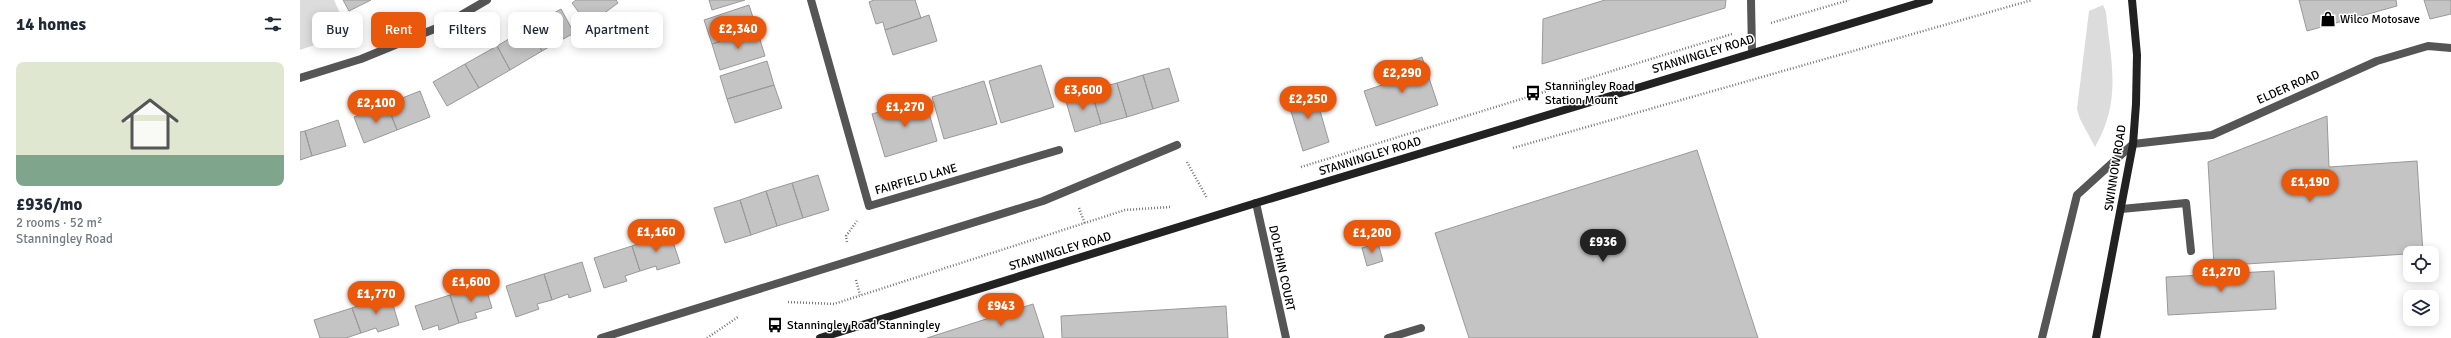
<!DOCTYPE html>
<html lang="en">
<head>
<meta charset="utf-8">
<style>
  body { margin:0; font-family:Signika,sans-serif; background:#f6f6f7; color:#1f2937; height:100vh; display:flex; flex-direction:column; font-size:15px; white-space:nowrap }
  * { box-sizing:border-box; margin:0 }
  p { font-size:13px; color:#747a83 }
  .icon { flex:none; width:22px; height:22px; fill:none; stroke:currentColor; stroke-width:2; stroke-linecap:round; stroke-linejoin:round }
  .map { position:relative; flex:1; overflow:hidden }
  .drawer { display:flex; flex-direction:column; background:#fff; width:300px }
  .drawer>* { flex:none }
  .top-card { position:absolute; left:12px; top:12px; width:380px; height:36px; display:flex; gap:8px }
  .buttons { position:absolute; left:2103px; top:246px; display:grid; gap:8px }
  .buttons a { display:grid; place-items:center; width:36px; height:36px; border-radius:8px; background:#fff; box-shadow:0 2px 10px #0003; font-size:20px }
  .price { position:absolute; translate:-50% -34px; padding:0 9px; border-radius:14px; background:#ea580c; color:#fff; font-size:13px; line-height:26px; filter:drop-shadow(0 1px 2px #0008) }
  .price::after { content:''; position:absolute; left:50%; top:24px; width:12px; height:9px; margin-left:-6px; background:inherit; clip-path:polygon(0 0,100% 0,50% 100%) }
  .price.on { background:#222; color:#fff }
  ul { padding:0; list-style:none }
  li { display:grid; align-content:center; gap:8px; height:212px; padding:0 16px }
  li span { display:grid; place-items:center; height:124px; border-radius:8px; color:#555 }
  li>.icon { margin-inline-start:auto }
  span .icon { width:72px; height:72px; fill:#fffc; stroke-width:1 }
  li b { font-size:17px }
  h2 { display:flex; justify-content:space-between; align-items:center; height:48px; padding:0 16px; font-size:17px }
  .tag { padding:0 14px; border-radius:8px; background:#fff; box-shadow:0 2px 10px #0003; font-size:14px; line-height:36px }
  .tag.on { background:#ea580c; color:#fff }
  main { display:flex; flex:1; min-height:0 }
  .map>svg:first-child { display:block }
  .green { fill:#dcdcdc }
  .building { fill:#c4c4c4; stroke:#999 }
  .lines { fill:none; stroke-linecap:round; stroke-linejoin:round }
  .path { stroke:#777; stroke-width:2.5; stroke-dasharray:1 2; stroke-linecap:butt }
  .lane { stroke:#555; stroke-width:8 }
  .street { stroke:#555; stroke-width:8 }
  .secondary { stroke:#222; stroke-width:8 }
  .labels { text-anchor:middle; stroke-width:3; stroke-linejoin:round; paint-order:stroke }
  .poi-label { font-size:12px; fill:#000; stroke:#fff; text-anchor:start }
  .street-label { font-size:12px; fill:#000; stroke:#fff }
</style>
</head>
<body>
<main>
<section class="drawer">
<h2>14 homes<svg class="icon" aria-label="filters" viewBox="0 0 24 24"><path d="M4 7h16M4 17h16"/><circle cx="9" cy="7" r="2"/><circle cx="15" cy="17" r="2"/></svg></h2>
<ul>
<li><span style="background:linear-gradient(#dfe7d0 75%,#7fa58c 0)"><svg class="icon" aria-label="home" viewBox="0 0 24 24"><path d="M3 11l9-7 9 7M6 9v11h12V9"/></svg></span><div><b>£936/mo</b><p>2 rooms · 52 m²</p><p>Stanningley Road</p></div></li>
</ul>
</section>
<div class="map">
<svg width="2151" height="338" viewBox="0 0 2151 338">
  <rect width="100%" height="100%" fill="#fff"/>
  <!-- green -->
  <path class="green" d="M0,0H34L49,33L0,50Z
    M1803,5L1806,12C1811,63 1822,100 1795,147L1780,119L1777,109L1789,11Z"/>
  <!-- building -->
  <path class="building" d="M43,0H71L49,11Z
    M276,0H316L318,3L288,25L272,3Z
    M409,0H445L412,10Z
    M574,0H615L621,18L585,30L583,22L576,24L569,2Z
    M1305,0H1426L1425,8L1242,64L1243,19Z
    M1999,0H2096L2097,6L2007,31Z
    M2124,0H2151V14L2130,19Z
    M449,5L457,30L412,44L404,20Z
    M261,9L274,33L242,51L229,27Z
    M629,15L637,41L593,55L585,30Z
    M229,27L242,51L210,70L197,46Z
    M457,30L465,56L420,70L412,44Z
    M197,46L210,70L179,88L165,64Z
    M1122,57L1138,105L1076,126L1064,91L1100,79L1096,66Z
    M467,61L474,85L427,99L420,76Z
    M165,64L179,88L147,106L133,82Z
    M741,65L754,107L701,123L689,81Z
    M869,68L879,101L853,109L843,75Z
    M843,75L853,109L827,117L817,83Z
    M684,81L697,124L644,139L632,97Z
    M817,83L827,117L801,124L791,90Z
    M474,85L482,108L435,123L427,99Z
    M791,90L801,124L775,132L765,98Z
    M1014,90L1029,142L1003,151L987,98Z
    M120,91L130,117L97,130L87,104Z
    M625,99L637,141L585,157L572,114Z
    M87,104L97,130L64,143L54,117Z
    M2027,116L2029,167L2117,161L2123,253L1914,266L1908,162Z
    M38,120L46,146L12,156L5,131Z
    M5,131L12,156L0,160V132Z
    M1397,150L1458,338H1169L1135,233Z
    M518,175L529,210L503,218L492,183Z
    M492,183L503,218L477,226L466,191Z
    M466,191L477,226L451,235L440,200Z
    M440,200L451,235L425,243L414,208Z
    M370,233L380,263L357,270L356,266L340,271L332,246Z
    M1078,243L1083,261L1067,266L1062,248Z
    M332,246L340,271L325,276L327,281L304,288L294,258Z
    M282,262L291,291L269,298L268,294L252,300L244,274Z
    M1974,271L1976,309L1868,315L1866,277Z
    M244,274L252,300L237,304L239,309L216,317L206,286Z
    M185,285L192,308L175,313L177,318L159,323L150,295Z
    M90,295L99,325L78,332L76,328L61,333L52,308Z
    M150,295L159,323L139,330L138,325L123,330L115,306Z
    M733,304L744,338H627Z
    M926,306L928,338H762L761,316Z
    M52,308L61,333L46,338H20L14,320Z"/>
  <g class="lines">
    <!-- path -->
    <path class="path" d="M1471,23L1549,0
      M1213,148L1732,0
      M887,162L907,198
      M1001,167L1432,34
      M779,208L785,224
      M547,242L546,236L557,221
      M556,280L560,295
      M488,302L534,304L825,210L870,207
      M407,338L438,317"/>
    <!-- lane -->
    <path class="lane" d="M1821,209L1886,203L1891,251
      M301,338L743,201L877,145
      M1088,338L1121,328
      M1742,338L1777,195L1833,144"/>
    <!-- street -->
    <path class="street" d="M511,0L569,206L759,150
      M1451,0L1452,52
      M0,78L61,59L144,25L187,0
      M1833,144L1912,135L2077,61L2128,46L2151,48
      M956,203L986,338"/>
    <!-- secondary -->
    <path class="secondary" d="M520,338L956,203L1629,0
      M1796,338L1833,144L1836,104L1837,55L1832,0"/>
  </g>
  <!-- icons -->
  <defs>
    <g id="shop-bare" transform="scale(1.2)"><path d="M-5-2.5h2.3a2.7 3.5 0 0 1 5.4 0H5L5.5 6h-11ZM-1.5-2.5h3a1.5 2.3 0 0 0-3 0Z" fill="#000" stroke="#fff" stroke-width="2.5" paint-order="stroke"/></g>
    <g id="bus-bare" transform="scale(1.2)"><path d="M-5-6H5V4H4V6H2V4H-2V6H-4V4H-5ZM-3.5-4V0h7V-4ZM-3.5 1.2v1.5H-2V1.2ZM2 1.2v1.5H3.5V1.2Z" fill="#000" stroke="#fff" stroke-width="2.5" paint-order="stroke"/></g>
  </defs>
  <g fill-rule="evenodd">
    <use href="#shop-bare" x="2028" y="19"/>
    <use href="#bus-bare" x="1233" y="93"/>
    <use href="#bus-bare" x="475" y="325"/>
  </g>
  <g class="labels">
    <!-- poi labels -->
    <g class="poi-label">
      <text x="2040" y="23">Wilco Motosave</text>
      <text x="1245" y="90">Stanningley Road<tspan x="1245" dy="14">Station Mount</tspan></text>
      <text x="487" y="329">Stanningley Road Stanningley</text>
    </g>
    <!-- street labels -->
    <g class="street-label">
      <text transform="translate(1403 54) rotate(-17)" y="4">STANNINGLEY ROAD</text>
      <text transform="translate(1988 87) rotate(-24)" y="4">ELDER ROAD</text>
      <text transform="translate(1070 156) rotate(-17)" y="4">STANNINGLEY ROAD</text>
      <text transform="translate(1815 168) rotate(-81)" y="4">SWINNOW ROAD</text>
      <text transform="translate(616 179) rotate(-16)" y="4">FAIRFIELD LANE</text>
      <text transform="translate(760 251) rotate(-17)" y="4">STANNINGLEY ROAD</text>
      <text transform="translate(982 268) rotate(78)" y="4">DOLPHIN COURT</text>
    </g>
  </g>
</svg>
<div class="buttons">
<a><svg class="icon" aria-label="locate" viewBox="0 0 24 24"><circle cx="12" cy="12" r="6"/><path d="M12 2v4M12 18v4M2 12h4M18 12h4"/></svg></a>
<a><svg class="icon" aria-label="layers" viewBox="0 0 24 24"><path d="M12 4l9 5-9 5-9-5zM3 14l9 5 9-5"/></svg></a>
</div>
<b class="price" style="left:438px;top:50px">£2,340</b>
<b class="price" style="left:1102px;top:94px">£2,290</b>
<b class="price" style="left:783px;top:111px">£3,600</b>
<b class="price" style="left:1008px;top:120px">£2,250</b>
<b class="price" style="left:76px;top:124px">£2,100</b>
<b class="price" style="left:605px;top:128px">£1,270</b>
<b class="price" style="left:2010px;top:203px">£1,190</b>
<b class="price" style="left:356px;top:253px">£1,160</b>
<b class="price" style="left:1072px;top:254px">£1,200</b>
<b class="price on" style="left:1303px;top:263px">£936</b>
<b class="price" style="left:1921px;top:293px">£1,270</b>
<b class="price" style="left:171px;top:303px">£1,600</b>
<b class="price" style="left:76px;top:315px">£1,770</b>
<b class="price" style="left:701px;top:327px">£943</b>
<div class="top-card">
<a class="tag">Buy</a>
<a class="tag on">Rent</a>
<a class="tag">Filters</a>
<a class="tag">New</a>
<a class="tag">Apartment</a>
</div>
</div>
</main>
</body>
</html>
